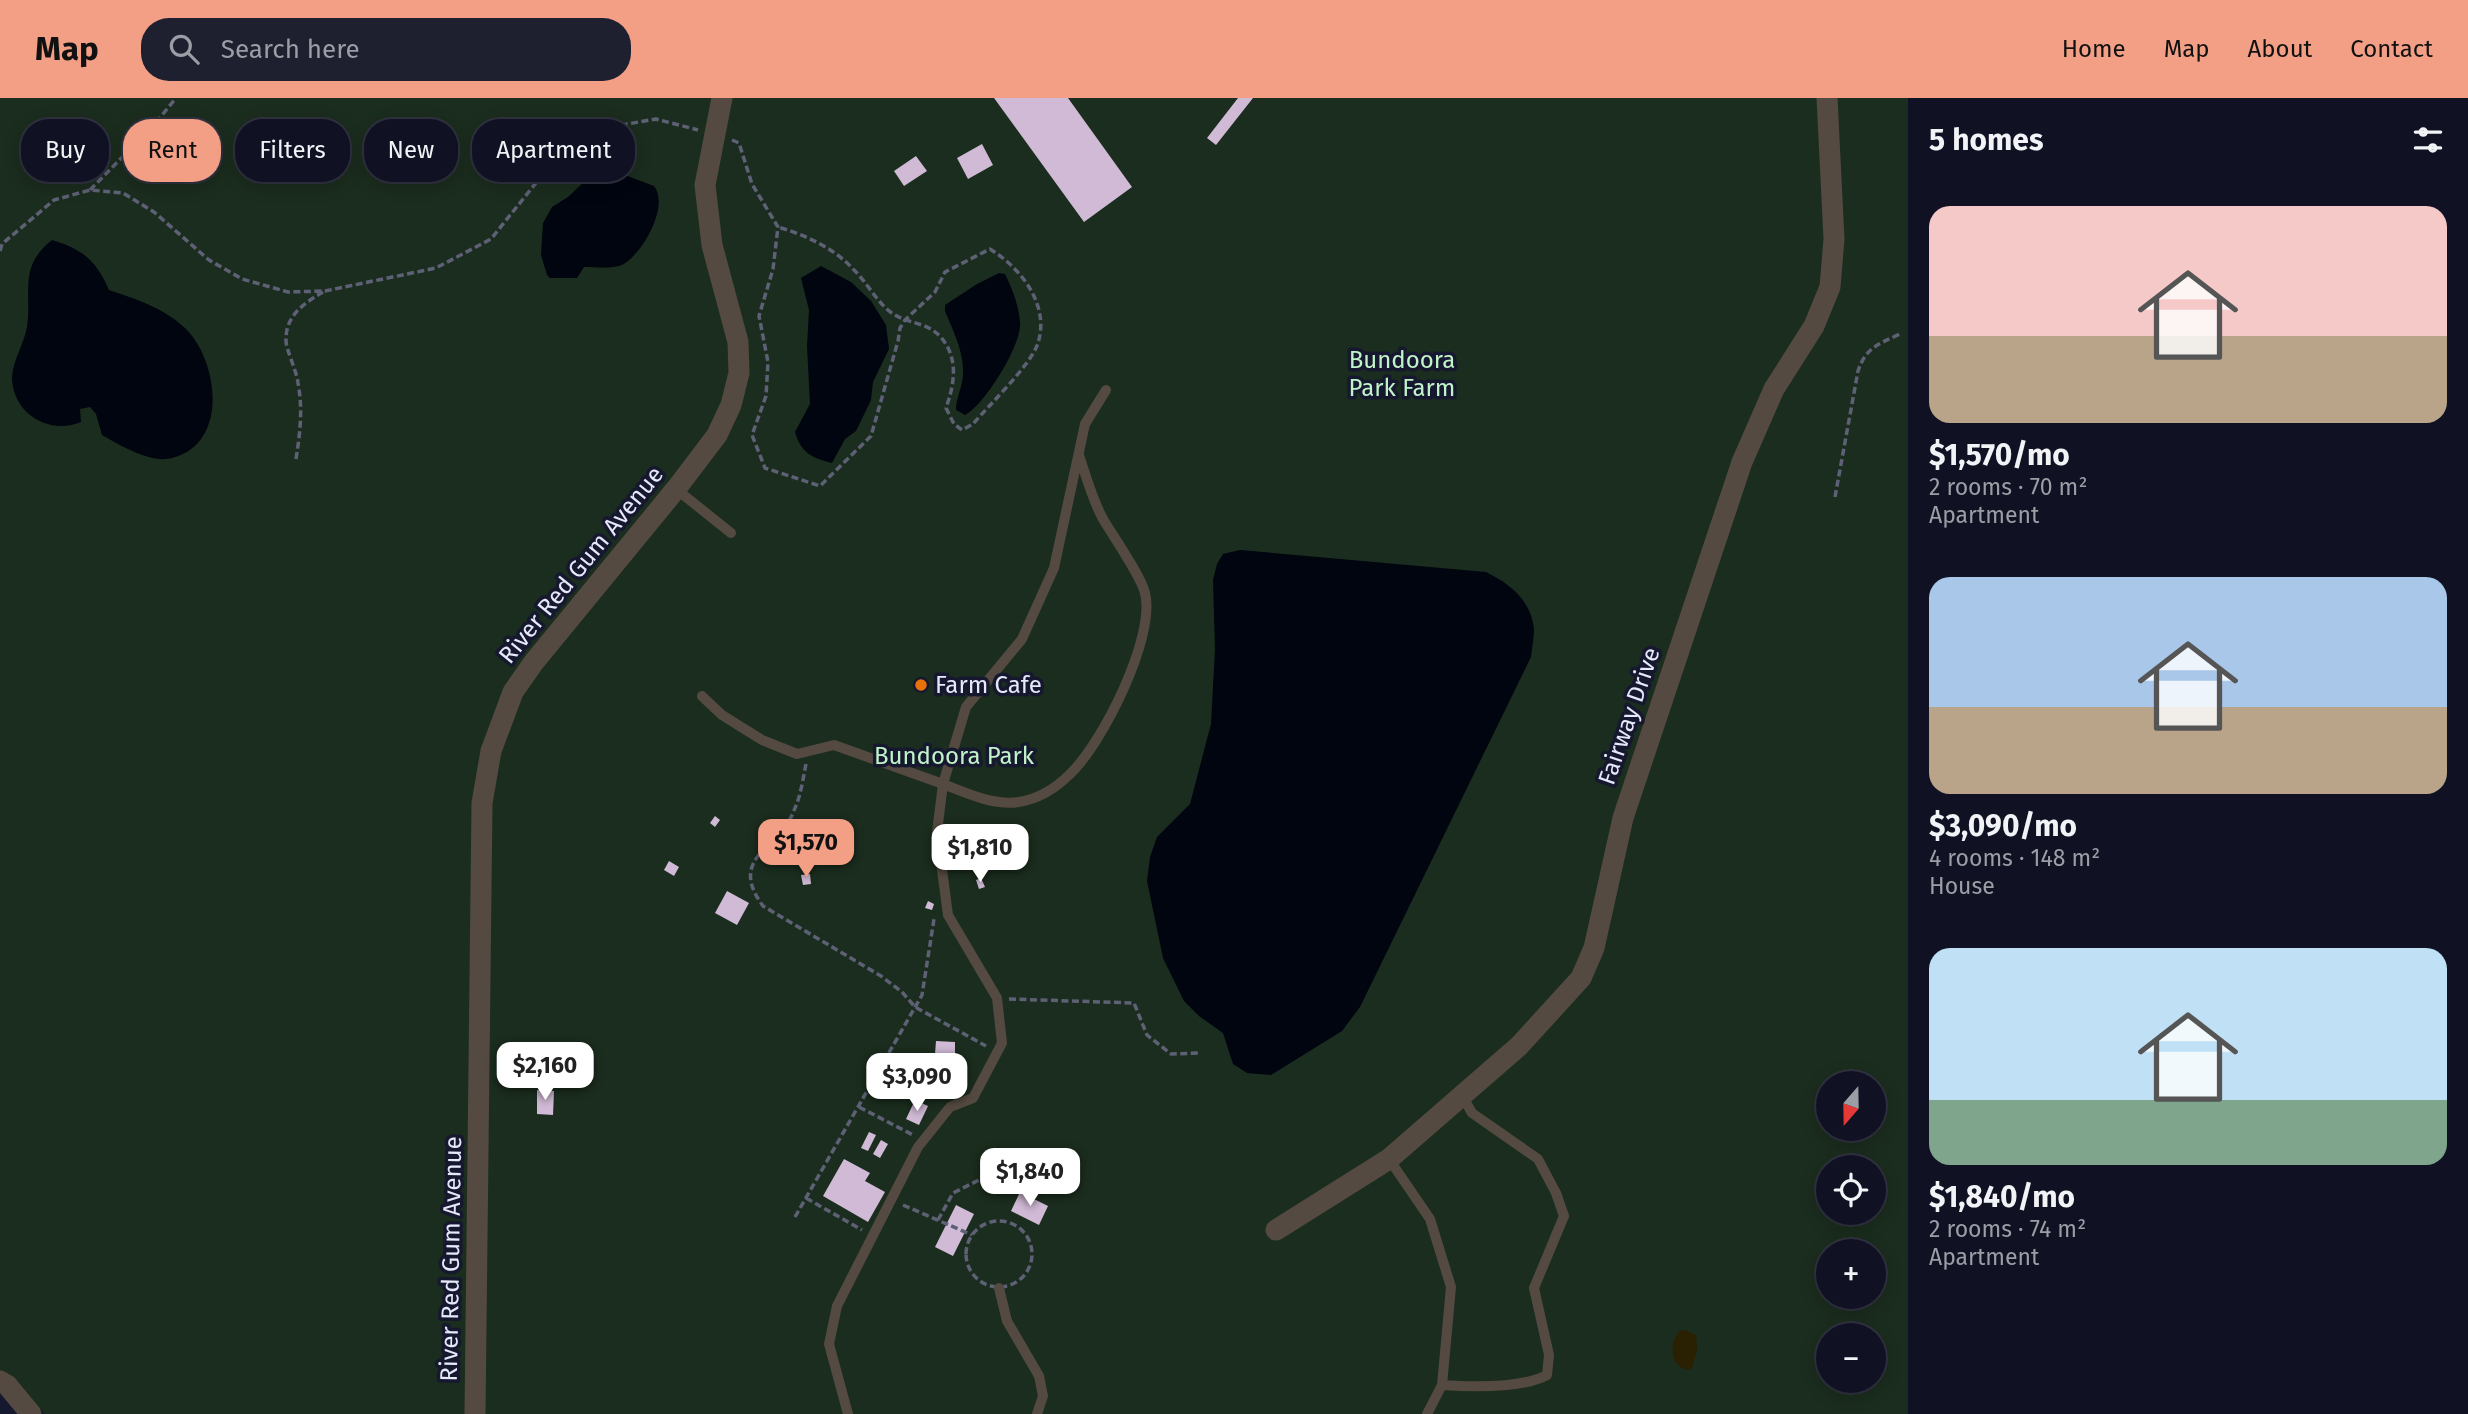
<!DOCTYPE html>
<html lang="en">
<head>
<meta charset="utf-8">
<style>
  body { margin:0; font-family:"Fira Sans",sans-serif; background:#1e2030; color:#f1f3f6; height:100vh; display:flex; flex-direction:column; font-size:26px; white-space:nowrap }
  * { box-sizing:border-box; margin:0 }
  p { font-size:23px; color:#9c9ea6 }
  .icon { flex:none; width:38px; height:38px; fill:none; stroke:currentColor; stroke-width:2; stroke-linecap:round; stroke-linejoin:round }
  .map { position:relative; flex:1; overflow:hidden }
  .details { display:flex; flex-direction:column; background:#101223; width:560px }
  .details>* { flex:none }
  .guide { position:absolute; left:21px; top:21px; width:665px; height:63px; display:flex; gap:14px }
  .needle { width:46px; rotate:200deg }
  .tools { position:absolute; left:1816px; top:973px; display:grid; gap:14px }
  .tools a { display:grid; place-items:center; width:70px; height:70px; border-radius:50%; background:#101223; box-shadow:0 4px 18px #0003,0 0 0 2px #303241; font-size:35px }
  .price { position:absolute; translate:-50% -60px; padding:0 16px; border-radius:14px; background:#fff; color:#222; font-size:23px; line-height:46px; filter:drop-shadow(0 2px 4px #0008) }
  .price::after { content:''; position:absolute; left:50%; top:42px; width:21px; height:16px; margin-left:-10px; background:inherit; clip-path:polygon(0 0,100% 0,50% 100%) }
  .price.on { background:#f39f85; color:#111 }
  ul { padding:0; list-style:none }
  li { display:grid; align-content:center; gap:14px; height:371px; padding:0 21px }
  li span { display:grid; place-items:center; height:217px; border-radius:21px; color:#555 }
  li>.icon { margin-inline-start:auto }
  span .icon { width:126px; height:126px; fill:#fffc; stroke-width:1 }
  li b { font-size:30px }
  h2 { display:flex; justify-content:space-between; align-items:center; height:84px; padding:0 21px; font-size:30px }
  .pill { padding:0 24px; border-radius:28px; background:#101223; box-shadow:0 4px 18px #0003,0 0 0 2px #303241; font-size:24px; line-height:63px }
  .pill.on { background:#f39f85; color:#111 }
  header { display:flex; align-items:center; gap:42px; box-sizing:border-box; height:98px; padding:0 35px; background:#f39f85; color:#111 }
  header strong { font-size:33px }
  nav { display:flex; gap:38px; margin-inline-start:auto; font-size:24px }
  .search { width:490px; height:63px; background:#1e2030; display:flex; align-items:center; gap:18px; box-sizing:border-box; padding:0 24px; border-radius:28px; color:#9c9ea6; font-size:26px }
  main { display:flex; flex:1; min-height:0 }
  .map>svg:first-child { display:block }
  .green { fill:#1b2d1e; fill-rule:evenodd }
  .sand { fill:#292101 }
  .water { fill:#00050f }
  .building { fill:#d0bad5 }
  .lines { fill:none; stroke-linecap:round; stroke-linejoin:round }
  .path { stroke:#5e6075; stroke-width:3.5; stroke-dasharray:7 3.5; stroke-linecap:butt }
  .lane { stroke:#544a41; stroke-width:10 }
  .street { stroke:#544a41; stroke-width:21 }
  .food-dot { fill:#e8710a; stroke:#16182f; stroke-width:2.5 }
  .labels { text-anchor:middle; stroke-width:7; stroke-linejoin:round; paint-order:stroke }
  .park-label { font-size:24px; fill:#c1f3c8; stroke:#16182f }
  .street-label { font-size:24px; fill:#e6e9f9; stroke:#16182f }
  .poi-label { font-size:24px; fill:#e6e9f9; stroke:#16182f; text-anchor:start }
</style>
</head>
<body>
<header>
<strong>Map</strong>
<div class="search"><svg class="icon" aria-label="search" viewBox="0 0 24 24"><circle cx="10" cy="10" r="6"/><path d="M15 15l6 6"/></svg>Search here</div>
<nav><a>Home</a><a>Map</a><a>About</a><a>Contact</a></nav>
</header>
<main>
<div class="map">
<svg width="1908" height="1316" viewBox="0 0 1908 1316">
  <rect width="100%" height="100%" fill="#16182f"/>
  <!-- green -->
  <path class="green" d="M0,0H1908V1316H45L18,1288L0,1275ZM1829,985H1874V1031H1829ZM1829,1069H1874V1115H1829ZM1829,1153H1874V1199H1829ZM1829,1237H1874V1283H1829Z"/>
  <!-- sand -->
  <path class="sand" d="M1685,1232L1696,1237L1697,1252L1692,1270L1686,1272C1669,1266 1670,1246 1679,1233Z"/>
  <!-- water -->
  <path class="water" d="M617,74L654,88C670,108 642,157 622,167C612,171 595,169 584,169L577,180H550L547,177L541,157L543,125L552,109L568,99L586,82Z
    M52,142C82,151 96,162 109,192C136,201 164,210 185,230C219,263 229,346 172,360C151,366 120,347 102,337L96,316L90,309L80,311L81,324C50,337 14,317 12,281C12,264 24,246 27,229C32,193 18,169 52,142Z
    M821,168L851,184L871,203L886,227L889,251L873,284L871,302L856,333L845,341L832,365C812,360 801,355 795,334L810,306L807,248L809,212L801,180Z
    M999,175L1005,176C1012,190 1019,208 1020,224C1023,245 984,308 965,317L956,312C956,302 960,294 962,284C967,260 954,235 945,213V207L977,186Z
    M1240,452L1486,474C1510,486 1531,502 1534,531C1534,540 1532,550 1531,559L1360,909L1342,933L1271,977L1247,975L1233,966L1223,935L1199,918L1184,903L1163,860L1147,783L1150,759L1157,739L1190,706L1211,626L1215,551L1213,482L1217,466L1223,456Z"/>
  <!-- building -->
  <path class="building" d="M994,0H1068L1132,89L1084,124Z
    M1238,0H1253L1216,47L1207,40Z
    M530,37L547,48L529,75L512,64Z
    M982,46L993,67L968,81L957,60Z
    M916,58L927,73L904,88L894,73Z
    M715,718L720,722L715,729L710,725Z
    M669,763L679,769L674,778L664,772Z
    M810,776L811,786L803,787L801,777Z
    M981,780L985,789L979,791L976,782Z
    M727,793L749,805L737,827L715,815Z
    M928,803L934,806L932,812L925,810Z
    M936,943L955,944V957L935,956Z
    M537,992L554,993L553,1017L537,1016Z
    M915,1002L928,1008L919,1027L906,1021Z
    M869,1034L876,1037L868,1053L861,1050Z
    M881,1042L888,1046L880,1060L873,1056Z
    M844,1061L870,1075L865,1083L885,1094L868,1124L823,1098Z
    M1020,1094L1048,1108L1039,1127L1011,1113Z
    M956,1107L974,1116L953,1158L935,1149Z"/>
  <g class="lines">
    <!-- path -->
    <path class="path" d="M732,42L739,45L752,86L778,129L773,171L759,218L768,264L766,298L752,337L765,370L820,388L871,338L898,243L900,230L905,222L935,194L945,174L990,151C1021,170 1050,207 1038,245C1031,267 989,307 973,326L962,332L954,326L946,310C953,290 958,268 947,248C931,220 907,229 888,212C875,201 866,183 853,171C834,150 805,137 778,129
      M90,92L154,27L176,0
      M0,153L2,146L54,102L90,92L123,95L154,114L209,162L242,181L288,194L325,193L436,170L491,141L576,35L656,21L698,32
      M296,361C300,336 303,311 298,285C297,274 286,251 286,243C285,218 304,205 323,194
      M1835,399L1858,273C1866,249 1879,246 1900,236
      M806,666C803,680 801,697 795,710C791,721 783,734 775,744C771,749 762,752 758,758C744,776 752,793 763,808L881,878L902,894L915,909L986,948
      M1009,901L1134,905L1147,937L1171,956L1201,955
      M859,1009L913,1037
      M806,1100L862,1132
      M903,1107L972,1137
      M795,1119L922,897L934,821
      M938,1122L953,1095L979,1082L990,1080L1002,1081L1019,1090
      M966 1156a33 33 0 1 1 66 0a33 33 0 1 1-66 0Z"/>
    <!-- lane -->
    <path class="lane" d="M1079,357C1086,378 1092,401 1103,421C1113,438 1141,478 1145,495C1156,539 1102,646 1070,676C1056,690 1038,701 1019,704C994,708 966,695 943,686L966,609L1022,541L1054,470L1085,326L1106,292
      M676,391L731,435
      M702,598L722,617L762,642L797,656L834,647L943,686L937,734L948,817L997,900L1002,945L973,1000L950,1009L918,1049L837,1208L829,1246L848,1316
      M1389,1061L1430,1121L1451,1189L1442,1287L1427,1316
      M999,1190L1007,1223L1039,1278L1043,1298L1037,1316
      M1442,1287C1472,1289 1521,1291 1547,1277L1549,1257L1534,1190L1564,1118L1556,1095L1538,1061L1472,1015L1463,999"/>
    <!-- street -->
    <path class="street" d="M1276,1132L1389,1061L1519,948L1581,880L1594,850L1623,720L1742,364L1774,291L1814,228L1830,189L1834,141L1827,0
      M0,1283L7,1287L31,1316
      M475,1316L482,705L491,653L513,594L534,564L676,391L717,337L731,307L739,275L738,244L712,147L705,87L722,0"/>
  </g>
  <!-- markers -->
  <circle class="food-dot" cx="921" cy="587" r="7"/>
  <g class="labels">
    <!-- park labels -->
    <g class="park-label">
      <text x="1402" y="270">Bundoora<tspan x="1402" dy="28">Park Farm</tspan></text>
      <text x="954" y="666">Bundoora Park</text>
    </g>
    <!-- street labels -->
    <g class="street-label">
      <text transform="translate(581 467) rotate(-51)" y="8">River Red Gum Avenue</text>
      <text transform="translate(1629 618) rotate(-71)" y="8">Fairway Drive</text>
      <text transform="translate(451 1161) rotate(-89)" y="8">River Red Gum Avenue</text>
    </g>
    <!-- poi labels -->
    <g class="poi-label">
      <text x="935" y="595">Farm Cafe</text>
    </g>
  </g>
</svg>
<div class="tools">
<a><svg class="needle" viewBox="-14 -14 28 28"><path d="M0-13l5 13h-10z" fill="#e53935"/><path d="M0 13l5-13h-10z" fill="#9c9ea6"/></svg></a>
<a><svg class="icon" aria-label="locate" viewBox="0 0 24 24"><circle cx="12" cy="12" r="6"/><path d="M12 2v4M12 18v4M2 12h4M18 12h4"/></svg></a>
<a>+</a>
<a>−</a>
</div>
<b class="price on" style="left:806px;top:781px">$1,570</b>
<b class="price" style="left:980px;top:786px">$1,810</b>
<b class="price" style="left:545px;top:1004px">$2,160</b>
<b class="price" style="left:917px;top:1015px">$3,090</b>
<b class="price" style="left:1030px;top:1110px">$1,840</b>
<div class="guide">
<a class="pill">Buy</a>
<a class="pill on">Rent</a>
<a class="pill">Filters</a>
<a class="pill">New</a>
<a class="pill">Apartment</a>
</div>
</div>
<section class="details">
<h2>5 homes<svg class="icon" aria-label="filters" viewBox="0 0 24 24"><path d="M4 7h16M4 17h16"/><circle cx="9" cy="7" r="2"/><circle cx="15" cy="17" r="2"/></svg></h2>
<ul>
<li><span style="background:linear-gradient(#f6c9c9 60%,#b9a48a 0)"><svg class="icon" aria-label="home" viewBox="0 0 24 24"><path d="M3 11l9-7 9 7M6 9v11h12V9"/></svg></span><div><b>$1,570/mo</b><p>2 rooms · 70 m²</p><p>Apartment</p></div></li>
<li><span style="background:linear-gradient(#a9c7e8 60%,#b9a48a 0)"><svg class="icon" aria-label="home" viewBox="0 0 24 24"><path d="M3 11l9-7 9 7M6 9v11h12V9"/></svg></span><div><b>$3,090/mo</b><p>4 rooms · 148 m²</p><p>House</p></div></li>
<li><span style="background:linear-gradient(#bfe0f5 70%,#7fa58c 0)"><svg class="icon" aria-label="home" viewBox="0 0 24 24"><path d="M3 11l9-7 9 7M6 9v11h12V9"/></svg></span><div><b>$1,840/mo</b><p>2 rooms · 74 m²</p><p>Apartment</p></div></li>
</ul>
</section>
</main>
</body>
</html>
